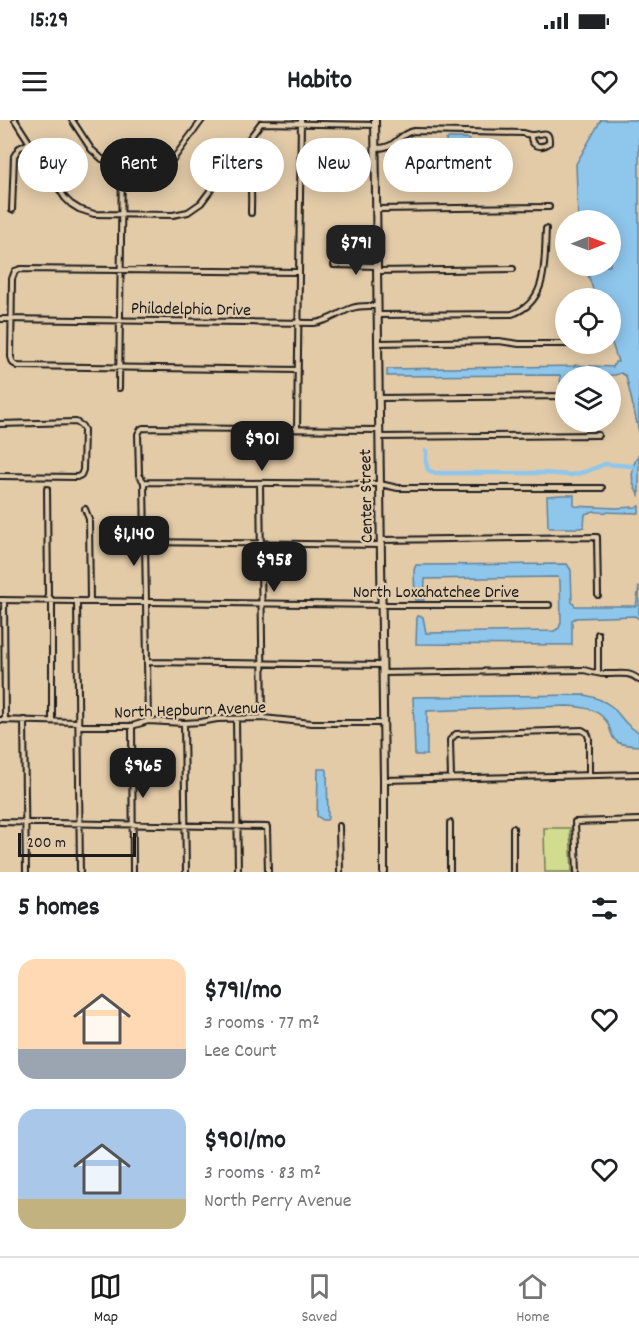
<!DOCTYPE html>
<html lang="en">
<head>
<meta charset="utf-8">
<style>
  body { margin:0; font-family:Dekko,sans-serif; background:#f6f6f6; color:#202124; height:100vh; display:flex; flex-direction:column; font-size:22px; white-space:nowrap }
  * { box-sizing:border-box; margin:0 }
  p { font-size:20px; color:#757577 }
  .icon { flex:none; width:33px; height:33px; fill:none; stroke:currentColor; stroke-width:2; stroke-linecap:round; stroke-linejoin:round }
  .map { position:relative; height:752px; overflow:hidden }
  .drawer { display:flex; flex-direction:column; background:#fff; flex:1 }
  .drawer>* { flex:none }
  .top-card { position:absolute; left:18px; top:18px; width:603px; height:54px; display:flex; gap:12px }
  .needle { width:39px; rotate:89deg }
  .fabs { position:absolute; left:555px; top:90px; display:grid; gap:12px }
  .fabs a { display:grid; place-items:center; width:66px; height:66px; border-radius:50%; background:#fff; box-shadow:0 3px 15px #0003; font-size:30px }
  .scale { position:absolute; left:18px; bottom:15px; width:118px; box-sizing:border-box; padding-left:6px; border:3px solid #1c1c1c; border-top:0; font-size:16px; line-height:21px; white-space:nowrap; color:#1c1c1c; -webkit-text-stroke:4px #e1cbab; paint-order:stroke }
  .price { position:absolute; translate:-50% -51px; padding:0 14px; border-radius:12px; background:#1c1c1c; color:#fff; font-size:20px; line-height:39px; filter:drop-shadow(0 2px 3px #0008) }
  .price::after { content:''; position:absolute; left:50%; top:36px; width:18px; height:14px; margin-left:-9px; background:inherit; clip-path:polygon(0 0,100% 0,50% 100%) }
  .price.selected { background:#222; color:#fff }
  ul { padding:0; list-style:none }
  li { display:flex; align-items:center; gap:18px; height:150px; padding:0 18px }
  li span { display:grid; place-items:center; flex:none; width:168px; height:120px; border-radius:18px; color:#555 }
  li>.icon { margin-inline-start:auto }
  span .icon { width:72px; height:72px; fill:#fffc; stroke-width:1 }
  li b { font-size:26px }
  h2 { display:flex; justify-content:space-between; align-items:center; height:72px; padding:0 18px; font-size:26px }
  .pill { padding:0 21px; border-radius:27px; background:#fff; box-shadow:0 3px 15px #0003; font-size:21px; line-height:54px }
  .pill.selected { background:#1c1c1c; color:#fff }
  .status { display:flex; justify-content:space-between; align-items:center; height:42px; padding:0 30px; background:#fff; direction:ltr }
  .status svg { height:16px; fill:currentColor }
  header { display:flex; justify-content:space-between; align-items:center; height:78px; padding:0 18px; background:#fff; font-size:27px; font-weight:700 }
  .menu { display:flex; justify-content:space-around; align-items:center; height:84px; border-top:2px solid #e0e0e0; background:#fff; font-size:16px; color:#757577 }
  .menu a { display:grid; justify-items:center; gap:3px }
  .menu .selected { color:#1c1c1c }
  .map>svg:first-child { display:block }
  .green { fill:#d1dc8f; stroke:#767c56; stroke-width:1.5 }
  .water { fill:#8ec6ec; stroke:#608299; stroke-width:1.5 }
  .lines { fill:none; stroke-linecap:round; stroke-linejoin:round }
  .canal { stroke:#8ec6ec; stroke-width:4.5 }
  .street-casing { stroke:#1c1c1c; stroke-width:8 }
  .secondary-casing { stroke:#1c1c1c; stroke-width:10 }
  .street { stroke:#e1cbab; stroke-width:4 }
  .secondary { stroke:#e1cbab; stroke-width:6 }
  .labels { text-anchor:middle; stroke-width:4.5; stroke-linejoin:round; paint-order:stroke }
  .street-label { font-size:18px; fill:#1c1c1c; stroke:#e1cbab }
</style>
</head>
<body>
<div class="status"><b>15:29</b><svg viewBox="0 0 49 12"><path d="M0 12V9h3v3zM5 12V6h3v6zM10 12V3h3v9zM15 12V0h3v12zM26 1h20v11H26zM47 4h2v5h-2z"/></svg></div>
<header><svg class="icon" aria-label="menu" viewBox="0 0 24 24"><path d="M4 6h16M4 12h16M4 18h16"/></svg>Habito<svg class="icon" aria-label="heart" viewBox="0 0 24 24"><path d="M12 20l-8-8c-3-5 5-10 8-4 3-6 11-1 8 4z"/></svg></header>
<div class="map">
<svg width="639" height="752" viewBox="0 0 639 752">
  <rect width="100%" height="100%" fill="#e3cba8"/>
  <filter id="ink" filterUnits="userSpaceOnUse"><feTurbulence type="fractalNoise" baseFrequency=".0167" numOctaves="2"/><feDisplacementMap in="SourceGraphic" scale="12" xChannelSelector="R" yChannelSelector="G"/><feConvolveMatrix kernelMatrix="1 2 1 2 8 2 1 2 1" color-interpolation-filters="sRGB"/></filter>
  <g filter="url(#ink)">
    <!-- green -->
    <path class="green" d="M544,708H570L572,752H545Z"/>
    <!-- water -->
    <path class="water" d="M601,0H639V312L626,256L621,253L615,255L566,256L565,270H561L560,255L387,256V249L574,246L575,245L613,247L615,242H618L611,220L610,178H596L585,146H610V100H578L576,44Z
      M449,18H466L470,20V43L465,48L452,47L451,39L446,33V20Z
      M639,334V375C629,361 631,347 639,334Z
      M562,375H574V386L616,388L637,387L639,386V393L597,392L594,391L585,394L584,407L581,408H550L548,406L547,376Z
      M567,444L571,450L572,482L575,486H636L639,466V499L635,496L576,498L572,500V525L416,524L417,496L423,497L426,513L554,511L559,508L561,502L560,461L558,457L425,459L424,480H415L414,450L416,445Z
      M585,575C594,577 603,580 611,586C621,595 626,607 639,612V626C632,625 620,626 615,620C611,616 610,607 607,602C597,588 583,587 567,586L427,591V635H415L413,577Z
      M318,649H326L327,650L328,698L327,700H323L317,696Z"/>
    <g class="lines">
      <!-- canal -->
      <path class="canal" d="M426,331V343L428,350L435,353H542L571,355L585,352L605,344L632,346"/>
      <!-- street casing -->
      <g class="street-casing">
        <path id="street" d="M15,0L65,78L71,84L79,89L94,94L173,95L188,92L201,83L261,3
          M72,0L91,29L102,39L120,45L158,46L167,43L174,38L202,0
          M261,3L375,5
          M376,28C399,28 396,14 414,11L523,13C524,14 532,15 533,15C542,14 550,9 549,23C541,29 530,26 531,15
          M232,41C255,58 251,67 251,93
          M377,89L549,87
          M12,90L14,36L19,28L29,23
          M334,145L377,146
          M377,151L513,149
          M378,195L512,194C549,182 544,140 546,109
          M0,199L314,203C330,201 338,193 352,188C360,185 369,186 377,186
          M379,223L499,221L519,224H570
          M298,250L18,246L13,243L11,237L12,159L15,151L21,149L299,152
          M119,268L122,46
          M379,278L566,276
          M0,304L76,302L82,306L84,310L83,350L81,355L77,357L0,356
          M297,309L301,0
          M379,317L598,315
          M144,362L380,364L398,368H602
          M260,363L263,598
          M47,369L48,475L52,481V601
          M85,389L89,399L90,481
          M381,420L597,417L598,475
          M145,422L380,425
          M0,480L382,485H549
          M4,480L5,600
          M77,481L80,752
          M147,542L382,545
          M383,553L584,550C591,552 598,554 605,554C617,555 629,550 639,560
          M598,553V514
          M236,599L238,752
          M0,600L78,602L81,606H132L148,601L184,603L201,602L217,599L263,598L312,603H383
          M24,600L26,752
          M148,601L144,362L139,355L138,314L141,309L143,308L379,310
          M184,603L186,752
          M132,606L133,752
          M451,658L450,620L456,614L582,610L587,613L589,618V655
          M385,660L639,654
          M0,702L267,707L268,752
          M450,703V752
          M339,706L340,752
          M513,708V752
          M577,752L575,702L639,700"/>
      </g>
      <!-- secondary casing -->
      <g class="secondary-casing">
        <path id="secondary" d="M375,0L384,660V752"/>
      </g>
      <!-- street -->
      <use href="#street" class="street"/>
      <!-- secondary -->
      <use href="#secondary" class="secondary"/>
    </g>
  </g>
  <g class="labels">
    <!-- street labels -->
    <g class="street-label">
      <text transform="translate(191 188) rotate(1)" y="6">Philadelphia Drive</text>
      <text transform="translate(365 376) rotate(-91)" y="6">Center Street</text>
      <text x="436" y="477">North Loxahatchee Drive</text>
      <text transform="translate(190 589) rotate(-2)" y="6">North Hepburn Avenue</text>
    </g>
  </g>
</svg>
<div class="fabs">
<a><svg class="needle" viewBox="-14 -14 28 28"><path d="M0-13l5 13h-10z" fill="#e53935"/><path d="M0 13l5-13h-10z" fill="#757577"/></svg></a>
<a><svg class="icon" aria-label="locate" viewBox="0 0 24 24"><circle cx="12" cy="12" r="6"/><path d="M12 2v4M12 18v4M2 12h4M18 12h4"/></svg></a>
<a><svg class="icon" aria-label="layers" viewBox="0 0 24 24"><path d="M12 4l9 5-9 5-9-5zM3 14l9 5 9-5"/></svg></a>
</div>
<div class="scale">200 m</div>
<b class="price selected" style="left:356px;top:156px">$791</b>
<b class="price" style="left:262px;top:352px">$901</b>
<b class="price" style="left:134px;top:447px">$1,140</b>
<b class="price" style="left:274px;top:473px">$958</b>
<b class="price" style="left:143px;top:679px">$965</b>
<div class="top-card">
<a class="pill">Buy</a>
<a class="pill selected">Rent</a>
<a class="pill">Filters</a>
<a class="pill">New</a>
<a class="pill">Apartment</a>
</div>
</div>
<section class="drawer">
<h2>5 homes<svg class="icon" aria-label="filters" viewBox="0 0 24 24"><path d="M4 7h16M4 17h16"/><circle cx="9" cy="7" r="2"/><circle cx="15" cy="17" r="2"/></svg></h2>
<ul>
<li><span style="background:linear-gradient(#ffd9b3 75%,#9aa5b1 0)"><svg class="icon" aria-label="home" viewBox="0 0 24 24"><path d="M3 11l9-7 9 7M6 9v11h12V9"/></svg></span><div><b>$791/mo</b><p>3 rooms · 77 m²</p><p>Lee Court</p></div><svg class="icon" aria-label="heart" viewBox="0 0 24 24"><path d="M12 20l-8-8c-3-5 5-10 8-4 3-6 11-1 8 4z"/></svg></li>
<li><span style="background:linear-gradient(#a9c7e8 75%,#c2b280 0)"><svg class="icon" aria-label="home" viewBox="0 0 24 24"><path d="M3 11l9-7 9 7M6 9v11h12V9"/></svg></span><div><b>$901/mo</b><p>3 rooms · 83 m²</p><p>North Perry Avenue</p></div><svg class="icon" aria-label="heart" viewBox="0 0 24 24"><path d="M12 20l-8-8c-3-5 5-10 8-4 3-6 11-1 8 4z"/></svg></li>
</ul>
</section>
<nav class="menu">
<a class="selected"><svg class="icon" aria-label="map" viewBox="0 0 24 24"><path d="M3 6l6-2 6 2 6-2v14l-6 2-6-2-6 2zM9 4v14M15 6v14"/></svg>Map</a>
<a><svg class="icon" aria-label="saved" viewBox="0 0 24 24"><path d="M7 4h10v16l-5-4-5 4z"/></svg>Saved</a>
<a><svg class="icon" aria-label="home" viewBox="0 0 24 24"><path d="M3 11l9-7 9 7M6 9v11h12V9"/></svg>Home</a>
</nav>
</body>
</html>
